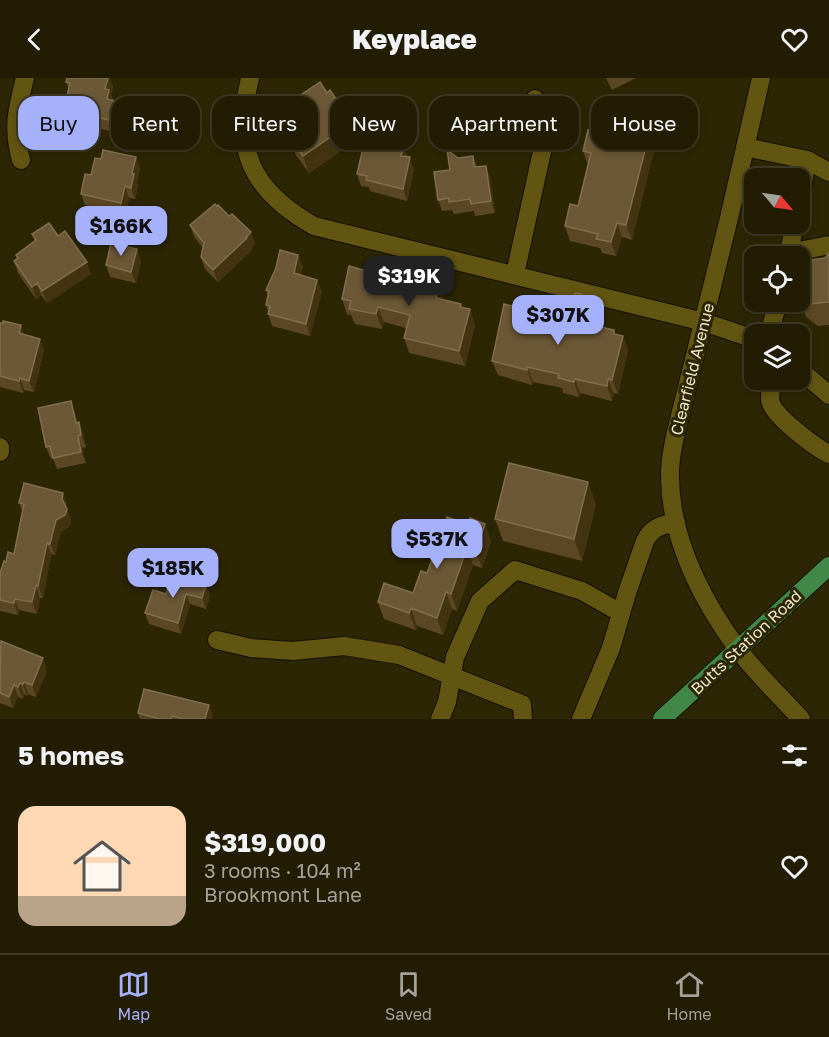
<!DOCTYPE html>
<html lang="en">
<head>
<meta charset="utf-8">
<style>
  body { margin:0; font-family:"Golos Text",sans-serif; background:#2a250d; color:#f1f3f6; height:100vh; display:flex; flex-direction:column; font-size:22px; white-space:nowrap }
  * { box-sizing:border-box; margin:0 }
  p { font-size:20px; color:#a2a19a }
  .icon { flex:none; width:33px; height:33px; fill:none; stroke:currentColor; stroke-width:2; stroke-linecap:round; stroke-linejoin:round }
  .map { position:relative; height:641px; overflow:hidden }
  .sheet { display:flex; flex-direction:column; background:#221c03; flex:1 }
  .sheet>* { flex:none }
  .banner { position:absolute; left:18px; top:18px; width:794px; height:54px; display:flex; gap:12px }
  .needle { width:39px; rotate:119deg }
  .controls { position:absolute; left:744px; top:90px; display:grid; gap:12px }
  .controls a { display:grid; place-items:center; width:66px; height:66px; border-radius:12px; background:#221c03; box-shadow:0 3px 9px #0003,0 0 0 2px #3f3a25; font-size:30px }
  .price { position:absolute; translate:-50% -51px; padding:0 14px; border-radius:12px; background:#a6b1fc; color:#111; font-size:20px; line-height:39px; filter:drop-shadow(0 2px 3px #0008) }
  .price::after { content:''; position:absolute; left:50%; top:36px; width:18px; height:14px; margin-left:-9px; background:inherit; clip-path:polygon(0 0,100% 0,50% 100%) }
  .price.on { background:#222; color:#fff }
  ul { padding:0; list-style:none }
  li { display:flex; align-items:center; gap:18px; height:150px; padding:0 18px }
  li span { display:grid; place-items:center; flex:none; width:168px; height:120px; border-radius:18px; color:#555 }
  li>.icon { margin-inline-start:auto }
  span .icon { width:72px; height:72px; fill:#fffc; stroke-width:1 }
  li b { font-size:26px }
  h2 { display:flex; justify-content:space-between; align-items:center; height:72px; padding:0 18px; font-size:26px }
  .pill { padding:0 21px; border-radius:18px; background:#221c03; box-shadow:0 3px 9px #0003,0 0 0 2px #3f3a25; font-size:21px; line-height:54px }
  .pill.on { background:#a6b1fc; color:#111 }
  header { display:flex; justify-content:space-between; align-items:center; height:78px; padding:0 18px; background:#221c03; font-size:27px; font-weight:800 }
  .tabs { display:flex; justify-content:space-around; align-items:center; height:84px; border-top:2px solid #3f3a25; background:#221c03; font-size:16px; color:#a2a19a }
  .tabs a { display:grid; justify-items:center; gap:3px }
  .tabs .on { color:#a6b1fc }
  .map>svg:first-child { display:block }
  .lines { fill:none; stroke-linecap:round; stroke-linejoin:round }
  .minor-casing { stroke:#130f00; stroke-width:20 }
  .major-casing { stroke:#130f00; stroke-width:20 }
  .minor { stroke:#625411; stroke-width:18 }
  .major { stroke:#408748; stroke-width:18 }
  .wall { fill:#5c4724 }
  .shaded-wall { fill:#433310 }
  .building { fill:#6c5836; stroke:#806e4c; stroke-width:1.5 }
  .labels { text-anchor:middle; stroke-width:6; stroke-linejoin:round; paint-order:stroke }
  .street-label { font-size:16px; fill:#ede6c7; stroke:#2d2604 }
</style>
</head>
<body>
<header><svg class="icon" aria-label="back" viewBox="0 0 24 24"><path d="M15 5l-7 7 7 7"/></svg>Keyplace<svg class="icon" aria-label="heart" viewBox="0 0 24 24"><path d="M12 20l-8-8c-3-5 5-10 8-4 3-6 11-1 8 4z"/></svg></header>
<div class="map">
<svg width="829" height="641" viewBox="0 0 829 641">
  <rect width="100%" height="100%" fill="#2d2604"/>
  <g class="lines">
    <!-- minor casing -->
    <g class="minor-casing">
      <path id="minor" d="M250,0C233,71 250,112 314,148L704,244L754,261
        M761,0L729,140L675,358C673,369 670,382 670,394C669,458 700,519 737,570C756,595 780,618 801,641
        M745,69L807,82L829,94
        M21,82C12,50 17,31 25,0
        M800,121L807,82
        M789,175L829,167
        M788,178L795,146
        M515,196L545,60L543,40L535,21
        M769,256L778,224
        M800,292L829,317
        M774,302C772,309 768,318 771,325C775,339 816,370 829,376
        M0,369V374
        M217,562L251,570L293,573L344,568L399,577L522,626L523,641
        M440,641L447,624L455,579L480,523L515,492L582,513L621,535
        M581,641L611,570L627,515L645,463C652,449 662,447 676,444"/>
    </g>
    <!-- major casing -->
    <g class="major-casing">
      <path id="major" d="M662,641L829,488"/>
    </g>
    <!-- minor -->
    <use href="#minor" class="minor"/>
    <!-- major -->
    <use href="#major" class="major"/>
  </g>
  <!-- wall -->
  <path class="wall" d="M67,0H109L113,9L111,17L113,22L126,36L122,56L81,46L79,42H77L67,18L69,11L66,4Z
    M606,0H636L612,12Z
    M327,15L352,44L358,61L309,95L296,77L290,60L293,58L286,48L280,31Z
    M659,52L632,162L622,159L616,178L602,175L600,170L570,163L565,148L578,128L588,87L583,73L597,54Z
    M473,78L477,89L490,99L495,135L475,138L474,133L454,136L452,132L442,133L438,122L450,92L458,80Z
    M136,79L140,91L137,104L138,107L135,121L129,120L125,137L85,127L81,116L101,81Z
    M408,79L414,91L407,123L370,113L369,109L361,108L357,96Z
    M190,147L255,166L251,170L252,172L218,204L205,191L201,179L203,170L194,159Z
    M32,156L58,158L91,196L47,225L41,217L36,221L18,195L14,183L17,181L16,177L35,163Z
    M829,175V247L818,248L806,239L800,222V188L825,180Z
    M141,183L136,205L110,199L106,187Z
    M303,188L300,197L322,213L310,258L272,248L268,236V234L266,227L268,218L266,212Z
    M386,202L444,222L462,230L475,246L465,288L409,275L404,260L406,250L384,244L382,251L355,246L351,237L347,236L342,221Z
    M587,230L586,245L616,256L623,258L628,272L618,316L614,315L612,323L580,315L579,319L563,315L562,310L533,304L532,307L498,297L492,283L566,249Z
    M0,245L24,256L40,261L44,272L34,314L24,312L23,315L0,309Z
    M75,335L77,344H79L83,356L86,369L82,370L86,385L57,391L53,380L51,381L46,369Z
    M63,415L67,427V430L71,442L70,448L61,454L55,477L51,476L43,520H40L37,536L19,532L18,537L0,533V495L6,484L14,476L23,435L19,425Z
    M596,426L582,483L503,463L495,441Z
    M447,439L491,463L482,490L473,487L457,533L452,531L443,557L417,548L416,552L384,541L378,524L413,515L427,495Z
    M206,507L210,517L206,531L190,526L181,556L149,546L145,535L166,516Z
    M0,564L47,592L36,619L28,616L27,618L24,616L23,621L18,619L13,630L0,625Z
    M209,627L213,639V641H140L138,635Z"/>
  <!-- shaded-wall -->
  <path class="shaded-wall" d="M108,0H109L113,9L111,17L113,24L107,21L105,11Z
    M122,25L126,36L122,56L117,44Z
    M654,37L659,52L632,162L626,147Z
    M352,44L358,61L309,95L303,78Z
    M404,67L408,79L401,78Z
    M136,79L140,91L137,104L138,107L135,121L131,110L132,95Z
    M410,79L414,91L407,123L403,111Z
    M486,88L490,99L495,135L491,123Z
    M125,108L129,120L125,137L121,125Z
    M617,145L622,159L616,178L611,164Z
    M251,154L255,166L251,170L252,172L218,204L213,192Z
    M137,171L141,183L136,205L131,194Z
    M298,177L303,188L298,207L294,195Z
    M87,184L91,196L47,225L42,213Z
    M317,202L322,213L310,258L306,246Z
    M37,205L41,217L36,221L32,209Z
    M439,208L444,223L436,220Z
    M582,216L587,230L586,258L580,244Z
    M378,229L384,244L382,251L376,236Z
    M470,231L475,246L465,288L459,273Z
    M525,231L530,246L523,239Z
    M21,247L25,259L19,255Z
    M623,258L628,272L618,316L612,302Z
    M40,261L44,272L34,314L29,303Z
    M527,289L533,304L532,307L527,292Z
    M20,300L24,312L23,315L19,303Z
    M575,301L580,315L579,319L574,304Z
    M608,301L614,315L612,323L607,308Z
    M71,323L75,335L80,356L76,345Z
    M79,344L83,356L86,369L81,357Z
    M78,358L82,370L86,385L81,374Z
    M588,404L596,426L582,483L574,461Z
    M63,415L67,427L66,432L62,421Z
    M67,431L71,442L70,448L61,454L55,477L50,466L56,442Z
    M485,446L491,463L482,490L476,473Z
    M47,465L51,476L43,520L38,508Z
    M467,470L473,487L457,533L451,516Z
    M206,507L210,517L206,531L202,520Z
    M36,508L40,520L37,536L32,524Z
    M446,514L452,531L443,557L437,540Z
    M186,516L190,526L181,556L178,545Z
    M15,521L19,532L18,537L14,525Z
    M411,530L417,548L416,552L409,535Z
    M43,580L47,592L36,619L32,607Z
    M24,604L28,616L27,618L23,606Z
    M20,605L24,616L23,621L18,609Z
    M14,607L18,619L13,630L9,619Z
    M209,627L213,639V641H205Z"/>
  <!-- building -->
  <path class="building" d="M67,0H108L105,11L109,12L107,21L122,25L117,44L77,34V31L73,30L75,20L67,18L70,5L66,4Z
    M320,4L327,15L330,12L352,44L303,78L290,60L297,55L280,31Z
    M603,25L654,37L626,147L617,145L611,164L596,161L598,156L565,148L570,126L578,128L591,75L583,73L588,52L597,54Z
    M365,62L387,67L388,64L404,67L401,78L410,79L403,111L366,102L367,98L357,96Z
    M103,72L136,79L132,95L134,96L131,110L125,108L121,125L81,116L85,96L91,97L95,80L101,81Z
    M447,72L458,80L473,78L474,89L486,88L491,123L471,126L470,121L449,124V120L438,122L434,94L450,92Z
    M215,126L217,128L218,127L229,138L232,136L251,154L246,159L247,160L213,192L201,179L204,165L190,147Z
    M49,145L58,158L65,153L87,184L42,213L37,205L32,209L14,183L18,180L16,177L36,162L32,156Z
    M111,165L137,171L131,194L106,187Z
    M280,172L298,177L294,195L317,202L306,246L268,236L270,228L266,227L269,213L266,212L276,190Z
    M829,175V224L810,226L800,218V188L803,183L825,180Z
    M349,188L385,198L384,202L416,210L418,203L439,208L436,220L461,226L460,229L470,231L459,273L404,260L410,237L378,229L376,236L349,231L351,223L342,221Z
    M575,215L582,216L580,244L614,252V256L623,258L612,302L608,301L607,308L575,301L574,304L558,300L559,296L527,289V292L492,283L504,226L525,231L523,239L566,249Z
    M3,243L21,247L19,255L40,261L29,303L20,300L19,303L0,298V245H3Z
    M71,323L76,345L79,344L81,357L78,358L81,374L53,380L50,368L46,369L38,330Z
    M509,385L588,404L574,461L495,441Z
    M24,405L63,415L62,421L67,431L65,437L56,442L50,466L47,465L38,508H36L32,524L15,521L14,525L0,522V495L4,483L6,484L8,474L14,476L24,426L19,425Z
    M447,439L467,446L470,440L485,446L476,473L467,470L451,516L446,514L437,540L411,530L409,535L378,524L384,505L413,515L421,493L427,495Z
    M171,497L206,507L202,520L186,516L178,545L145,535L153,512L166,516Z
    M1,563L43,580L32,607L24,604L23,606L20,605L18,609L14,607L9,619L0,615Z
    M144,611L209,627L205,641H183L172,638L171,641H160L138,635Z"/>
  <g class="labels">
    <!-- street labels -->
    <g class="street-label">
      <text transform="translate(692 291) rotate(-76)" y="6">Clearfield Avenue</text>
      <text transform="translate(746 564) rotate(-43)" y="6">Butts Station Road</text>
    </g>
  </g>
</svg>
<div class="controls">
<a><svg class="needle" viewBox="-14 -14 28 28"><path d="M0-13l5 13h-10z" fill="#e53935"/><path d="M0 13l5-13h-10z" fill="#a2a19a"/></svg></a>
<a><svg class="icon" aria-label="locate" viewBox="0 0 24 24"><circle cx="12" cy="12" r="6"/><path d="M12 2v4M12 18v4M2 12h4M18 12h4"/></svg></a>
<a><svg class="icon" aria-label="layers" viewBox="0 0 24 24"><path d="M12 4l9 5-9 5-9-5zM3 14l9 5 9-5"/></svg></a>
</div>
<b class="price" style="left:121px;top:179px">$166K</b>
<b class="price on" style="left:409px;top:229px">$319K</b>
<b class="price" style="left:558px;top:268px">$307K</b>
<b class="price" style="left:437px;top:492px">$537K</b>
<b class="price" style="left:173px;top:521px">$185K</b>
<div class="banner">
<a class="pill on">Buy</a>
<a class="pill">Rent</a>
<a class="pill">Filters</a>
<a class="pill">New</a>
<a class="pill">Apartment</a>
<a class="pill">House</a>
</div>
</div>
<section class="sheet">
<h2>5 homes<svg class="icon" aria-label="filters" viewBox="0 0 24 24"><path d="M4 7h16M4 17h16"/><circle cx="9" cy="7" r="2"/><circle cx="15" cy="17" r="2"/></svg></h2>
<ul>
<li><span style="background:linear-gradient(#ffd9b3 75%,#b9a48a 0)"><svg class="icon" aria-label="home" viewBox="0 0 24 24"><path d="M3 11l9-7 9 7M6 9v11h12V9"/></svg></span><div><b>$319,000</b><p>3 rooms · 104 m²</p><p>Brookmont Lane</p></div><svg class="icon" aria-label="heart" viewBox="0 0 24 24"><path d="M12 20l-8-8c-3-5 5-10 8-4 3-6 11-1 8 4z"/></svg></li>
</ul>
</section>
<nav class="tabs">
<a class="on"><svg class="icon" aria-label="map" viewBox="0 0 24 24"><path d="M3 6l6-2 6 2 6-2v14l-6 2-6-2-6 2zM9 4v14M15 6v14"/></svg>Map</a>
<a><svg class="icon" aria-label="saved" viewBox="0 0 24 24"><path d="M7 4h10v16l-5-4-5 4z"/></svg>Saved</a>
<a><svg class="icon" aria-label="home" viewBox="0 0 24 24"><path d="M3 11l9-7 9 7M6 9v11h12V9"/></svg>Home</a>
</nav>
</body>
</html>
